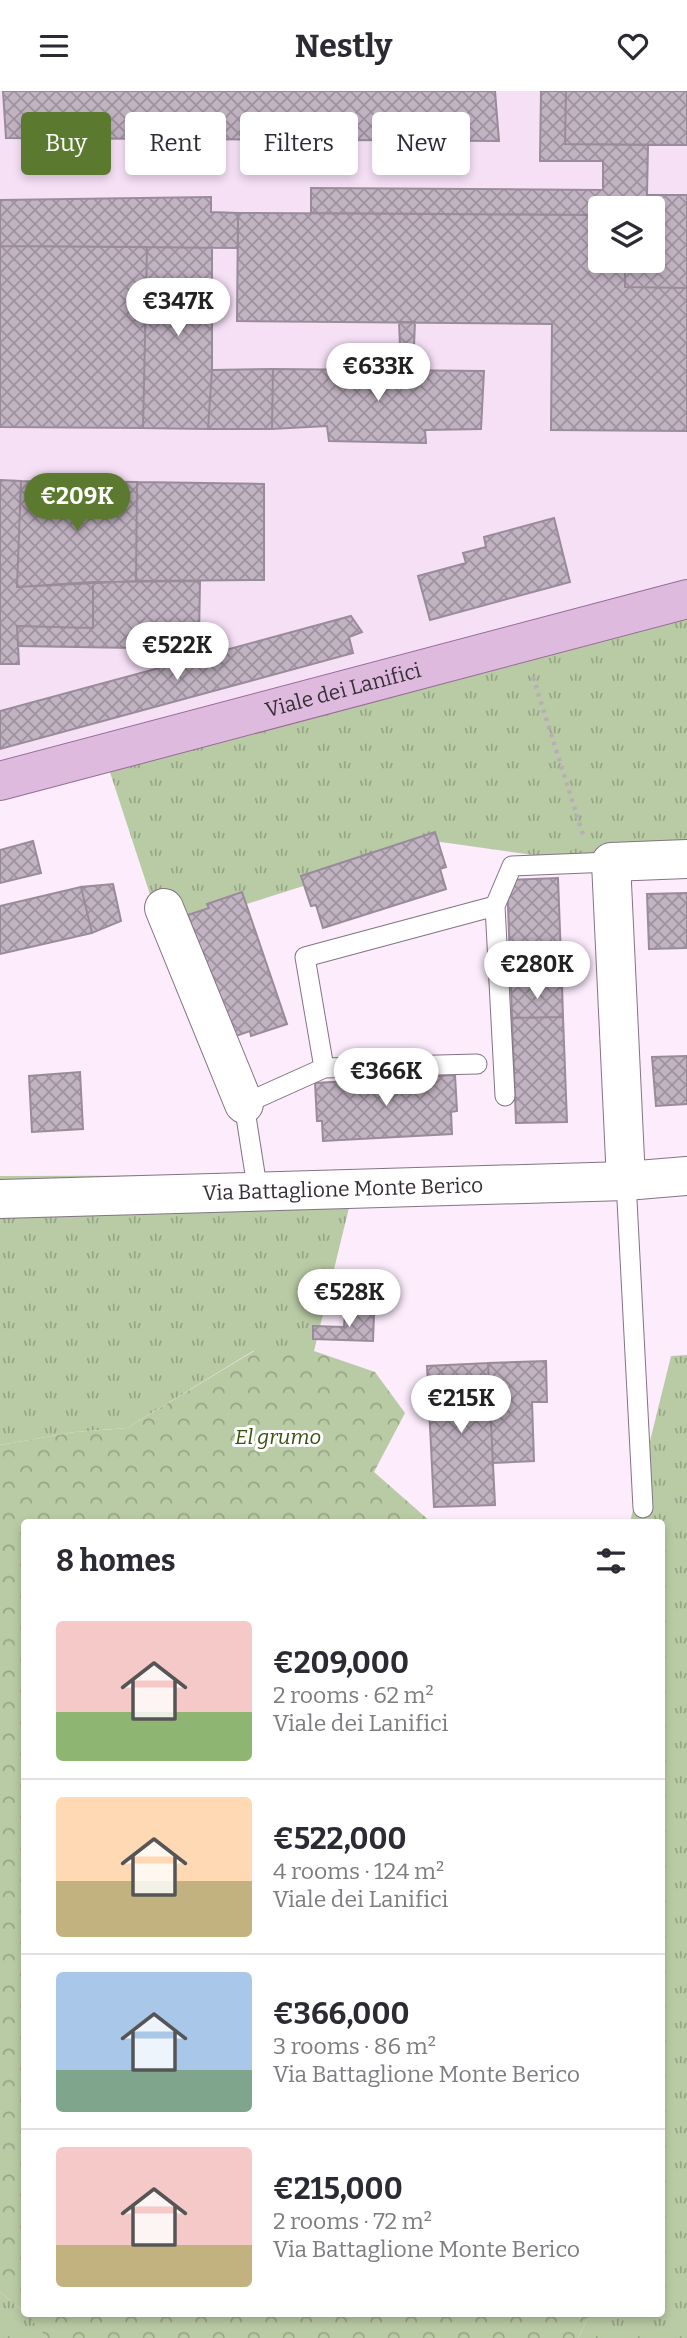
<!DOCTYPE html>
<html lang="en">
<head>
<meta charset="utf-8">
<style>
  body { margin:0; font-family:Bitter,serif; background:#f7f7f7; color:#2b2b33; height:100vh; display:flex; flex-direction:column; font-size:26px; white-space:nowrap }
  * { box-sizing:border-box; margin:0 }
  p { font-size:23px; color:#7c7c81 }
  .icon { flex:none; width:38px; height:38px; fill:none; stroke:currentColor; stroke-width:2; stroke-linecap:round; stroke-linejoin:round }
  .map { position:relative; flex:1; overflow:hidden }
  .panel { position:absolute; left:21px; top:1428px; width:644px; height:798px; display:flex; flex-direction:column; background:#fff; border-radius:7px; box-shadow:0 4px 10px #0003 }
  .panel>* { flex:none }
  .banner { position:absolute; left:21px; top:21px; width:646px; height:63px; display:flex; gap:14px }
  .tools { position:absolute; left:588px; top:105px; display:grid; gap:14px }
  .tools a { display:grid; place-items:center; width:77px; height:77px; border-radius:7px; background:#fff; box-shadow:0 4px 10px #0003; font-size:35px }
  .price { position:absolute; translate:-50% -60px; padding:0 16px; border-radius:24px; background:#fff; color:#222; font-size:23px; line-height:46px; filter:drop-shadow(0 2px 4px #0008) }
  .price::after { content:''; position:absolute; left:50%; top:42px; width:21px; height:16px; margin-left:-10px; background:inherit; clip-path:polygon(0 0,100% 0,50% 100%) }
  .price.current { background:#5b7a30; color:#fff }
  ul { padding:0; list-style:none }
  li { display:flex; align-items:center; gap:21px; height:175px; padding:0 35px }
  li+li { border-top:2px solid #e1e1e2 }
  li span { display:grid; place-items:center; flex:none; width:196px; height:140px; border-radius:7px; color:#555 }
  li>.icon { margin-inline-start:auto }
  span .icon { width:84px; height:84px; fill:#fffc; stroke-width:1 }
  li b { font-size:30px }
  h2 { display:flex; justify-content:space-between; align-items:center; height:84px; padding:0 35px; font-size:30px }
  .chip { padding:0 24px; border-radius:7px; background:#fff; box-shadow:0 4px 10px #0003; font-size:24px; line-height:63px }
  .chip.current { background:#5b7a30; color:#fff }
  header { display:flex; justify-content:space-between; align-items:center; height:91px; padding:0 35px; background:#fff; font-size:32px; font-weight:700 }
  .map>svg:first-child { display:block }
  .built { fill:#f6e0f6; fill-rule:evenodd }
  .grass { fill:url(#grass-tufts) }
  .forest { fill:url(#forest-crowns) }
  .building { fill:url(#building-cross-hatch); stroke:#9a8b9a; stroke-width:2 }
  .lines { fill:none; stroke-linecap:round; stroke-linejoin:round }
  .service-casing { stroke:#827482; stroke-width:21 }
  .minor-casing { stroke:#827482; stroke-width:40 }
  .primary-casing { stroke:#966c96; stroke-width:40 }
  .path { stroke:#baadba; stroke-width:4.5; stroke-dasharray:3.5 5; stroke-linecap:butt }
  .service { stroke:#fff; stroke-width:19 }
  .minor { stroke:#fff; stroke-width:38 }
  .primary { stroke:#dfbadf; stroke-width:38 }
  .labels { text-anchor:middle; stroke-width:6; stroke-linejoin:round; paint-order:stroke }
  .street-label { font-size:21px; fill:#363036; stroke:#fff }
  .park-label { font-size:21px; font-style:italic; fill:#39520e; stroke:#fff }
</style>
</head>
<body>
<header><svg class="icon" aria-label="menu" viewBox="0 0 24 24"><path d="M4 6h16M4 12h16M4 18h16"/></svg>Nestly<svg class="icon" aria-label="heart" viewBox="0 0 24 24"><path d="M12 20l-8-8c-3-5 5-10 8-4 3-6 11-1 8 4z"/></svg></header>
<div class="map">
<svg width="687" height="2247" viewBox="0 0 687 2247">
  <defs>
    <pattern id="grass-tufts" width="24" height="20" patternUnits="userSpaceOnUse" patternTransform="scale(1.75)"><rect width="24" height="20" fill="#b9cba5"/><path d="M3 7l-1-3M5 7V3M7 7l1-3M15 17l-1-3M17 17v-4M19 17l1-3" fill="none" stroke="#97a587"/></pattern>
    <pattern id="forest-crowns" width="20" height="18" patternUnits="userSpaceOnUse" patternTransform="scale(1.75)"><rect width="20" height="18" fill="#b9cba5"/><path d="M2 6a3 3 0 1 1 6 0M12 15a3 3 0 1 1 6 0" fill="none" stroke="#97a587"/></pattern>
    <pattern id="building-cross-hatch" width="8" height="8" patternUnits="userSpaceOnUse" patternTransform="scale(1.75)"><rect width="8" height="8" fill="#c2b3c2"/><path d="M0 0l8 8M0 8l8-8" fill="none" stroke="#9e929e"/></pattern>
  </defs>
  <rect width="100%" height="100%" fill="#fcecfc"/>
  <!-- built -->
  <path class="built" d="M0,0H687V498L0,685ZM600,117H653V170H600Z"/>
  <!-- grass -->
  <path class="grass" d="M687,498V775L625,777L441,751L162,840L102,657Z
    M357,1084L314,1260H253L127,1337L75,1341L0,1354V1085Z
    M687,1264V2247H578L590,2223L662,2222V1432L630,1431L671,1265Z
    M0,2201L36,2231L47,2247H0Z"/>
  <!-- forest -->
  <path class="forest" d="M254,1260H314L375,1281L405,1322L374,1381L431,1431L24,1432V2221L0,2201V1354L75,1341L127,1337Z
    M26,2223H590L578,2247H47Z"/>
  <!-- building -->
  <path class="building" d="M3,0H495L499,50L6,47Z
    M541,0H566L565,53L648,54L647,104H687V197L625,196V170H653V117H600V124L311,122V97L603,99V70H540Z
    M566,0H687V54L565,53Z
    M211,106V121L238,122V157L0,155V109Z
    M238,122L600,124V170H625V196L687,197V340L551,339L552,233L237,230Z
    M0,155L147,156L143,337L0,336Z
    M147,156L212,157V279L208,338L143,337Z
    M399,231H415L413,279H401Z
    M273,278L484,280L481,338L425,339L426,352L329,350L327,335L272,338Z
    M273,278L272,338H208L212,279Z
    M0,389L21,390L17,496L93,491V537L17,535L19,573H0Z
    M21,390L137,391L136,490L17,496Z
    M137,391L264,393V489L136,490Z
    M554,427L570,491L430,529L418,485L466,472L463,462L486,456L484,446Z
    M200,490L199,545L135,544V557L18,555L17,535L93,537V491Z
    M351,525L362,541L349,546L353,562L0,658V620Z
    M435,741L446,776L440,778L446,798L323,837L316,814L311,815L301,785Z
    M33,750L41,782L0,792V759Z
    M558,787L562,894L511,895L507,789Z
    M113,793L121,830L92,842L81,796Z
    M81,796L92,842L0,863V815Z
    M242,801L287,933L251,945L250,940L230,947L188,824L209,817L207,813Z
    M687,802V857L649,858L647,803Z
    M562,894L563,926L512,927L511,895Z
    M563,926L567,1031L516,1032L512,927Z
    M687,965V1013L656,1015L652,966Z
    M80,981L83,1038L32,1041L29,985Z
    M455,984L457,1020L451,1021L452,1043L323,1050L322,1030H317L315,992Z
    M345,1222L374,1223L373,1250L313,1248V1235L344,1236Z
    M546,1270L547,1311H532L534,1370L493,1372L488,1272Z
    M488,1272L495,1414L434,1416L427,1275Z"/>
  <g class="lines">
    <!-- service casing -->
    <g class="service-casing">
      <path id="service" d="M495,815L505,1005
        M324,977L477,973
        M626,1090L643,1417
        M258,1102L244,1013L324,977L305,866L495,815L512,775L611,771"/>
    </g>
    <!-- minor casing -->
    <g class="minor-casing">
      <g id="minor">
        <path d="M164,817L244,1013"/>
        <path d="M626,1090L611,771L687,768"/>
        <path id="s1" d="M0,1108L626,1090L687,1085"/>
      </g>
    </g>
    <!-- primary casing -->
    <g class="primary-casing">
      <g id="primary">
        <path id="s2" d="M0,690L687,508"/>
      </g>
    </g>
    <!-- path -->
    <path class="path" d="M533,586L584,747"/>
    <!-- service -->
    <use href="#service" class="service"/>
    <!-- minor -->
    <use href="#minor" class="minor"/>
    <!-- primary -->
    <use href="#primary" class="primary"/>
  </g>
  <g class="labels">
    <!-- street labels -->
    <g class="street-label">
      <text dy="7" stroke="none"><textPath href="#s2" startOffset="355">Viale dei Lanifici</textPath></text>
      <text dy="7" stroke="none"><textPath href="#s1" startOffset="343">Via Battaglione Monte Berico</textPath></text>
    </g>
    <!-- park labels -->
    <g class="park-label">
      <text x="278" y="1353">El grumo</text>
    </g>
  </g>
</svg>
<div class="tools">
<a><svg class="icon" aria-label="layers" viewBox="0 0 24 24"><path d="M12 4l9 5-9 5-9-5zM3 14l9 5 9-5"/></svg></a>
</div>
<b class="price" style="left:178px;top:247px">€347K</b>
<b class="price" style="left:378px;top:312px">€633K</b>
<b class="price current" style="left:77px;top:442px">€209K</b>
<b class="price" style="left:177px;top:591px">€522K</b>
<b class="price" style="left:537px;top:910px">€280K</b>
<b class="price" style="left:386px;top:1017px">€366K</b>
<b class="price" style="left:349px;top:1238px">€528K</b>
<b class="price" style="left:461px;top:1344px">€215K</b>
<div class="banner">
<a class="chip current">Buy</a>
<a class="chip">Rent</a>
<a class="chip">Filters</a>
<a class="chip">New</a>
</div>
<section class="panel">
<h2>8 homes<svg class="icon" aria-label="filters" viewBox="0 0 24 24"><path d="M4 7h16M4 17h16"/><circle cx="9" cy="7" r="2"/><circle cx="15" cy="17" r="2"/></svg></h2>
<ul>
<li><span style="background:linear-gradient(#f6c9c9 65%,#8fb573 0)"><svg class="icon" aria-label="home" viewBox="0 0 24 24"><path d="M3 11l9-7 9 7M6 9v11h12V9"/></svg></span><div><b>€209,000</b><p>2 rooms · 62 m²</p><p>Viale dei Lanifici</p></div></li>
<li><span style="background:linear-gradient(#ffd9b3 60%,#c2b280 0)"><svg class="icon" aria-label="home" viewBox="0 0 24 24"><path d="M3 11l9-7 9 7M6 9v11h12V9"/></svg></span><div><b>€522,000</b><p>4 rooms · 124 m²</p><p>Viale dei Lanifici</p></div></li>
<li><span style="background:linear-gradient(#a9c7e8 70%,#7fa58c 0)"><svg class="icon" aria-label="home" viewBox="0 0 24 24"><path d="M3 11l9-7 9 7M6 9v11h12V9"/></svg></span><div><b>€366,000</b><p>3 rooms · 86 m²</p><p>Via Battaglione Monte Berico</p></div></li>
<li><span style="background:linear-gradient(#f6c9c9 70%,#c2b280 0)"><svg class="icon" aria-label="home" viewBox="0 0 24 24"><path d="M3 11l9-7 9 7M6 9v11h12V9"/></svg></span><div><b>€215,000</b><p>2 rooms · 72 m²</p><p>Via Battaglione Monte Berico</p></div></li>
</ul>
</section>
</div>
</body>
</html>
